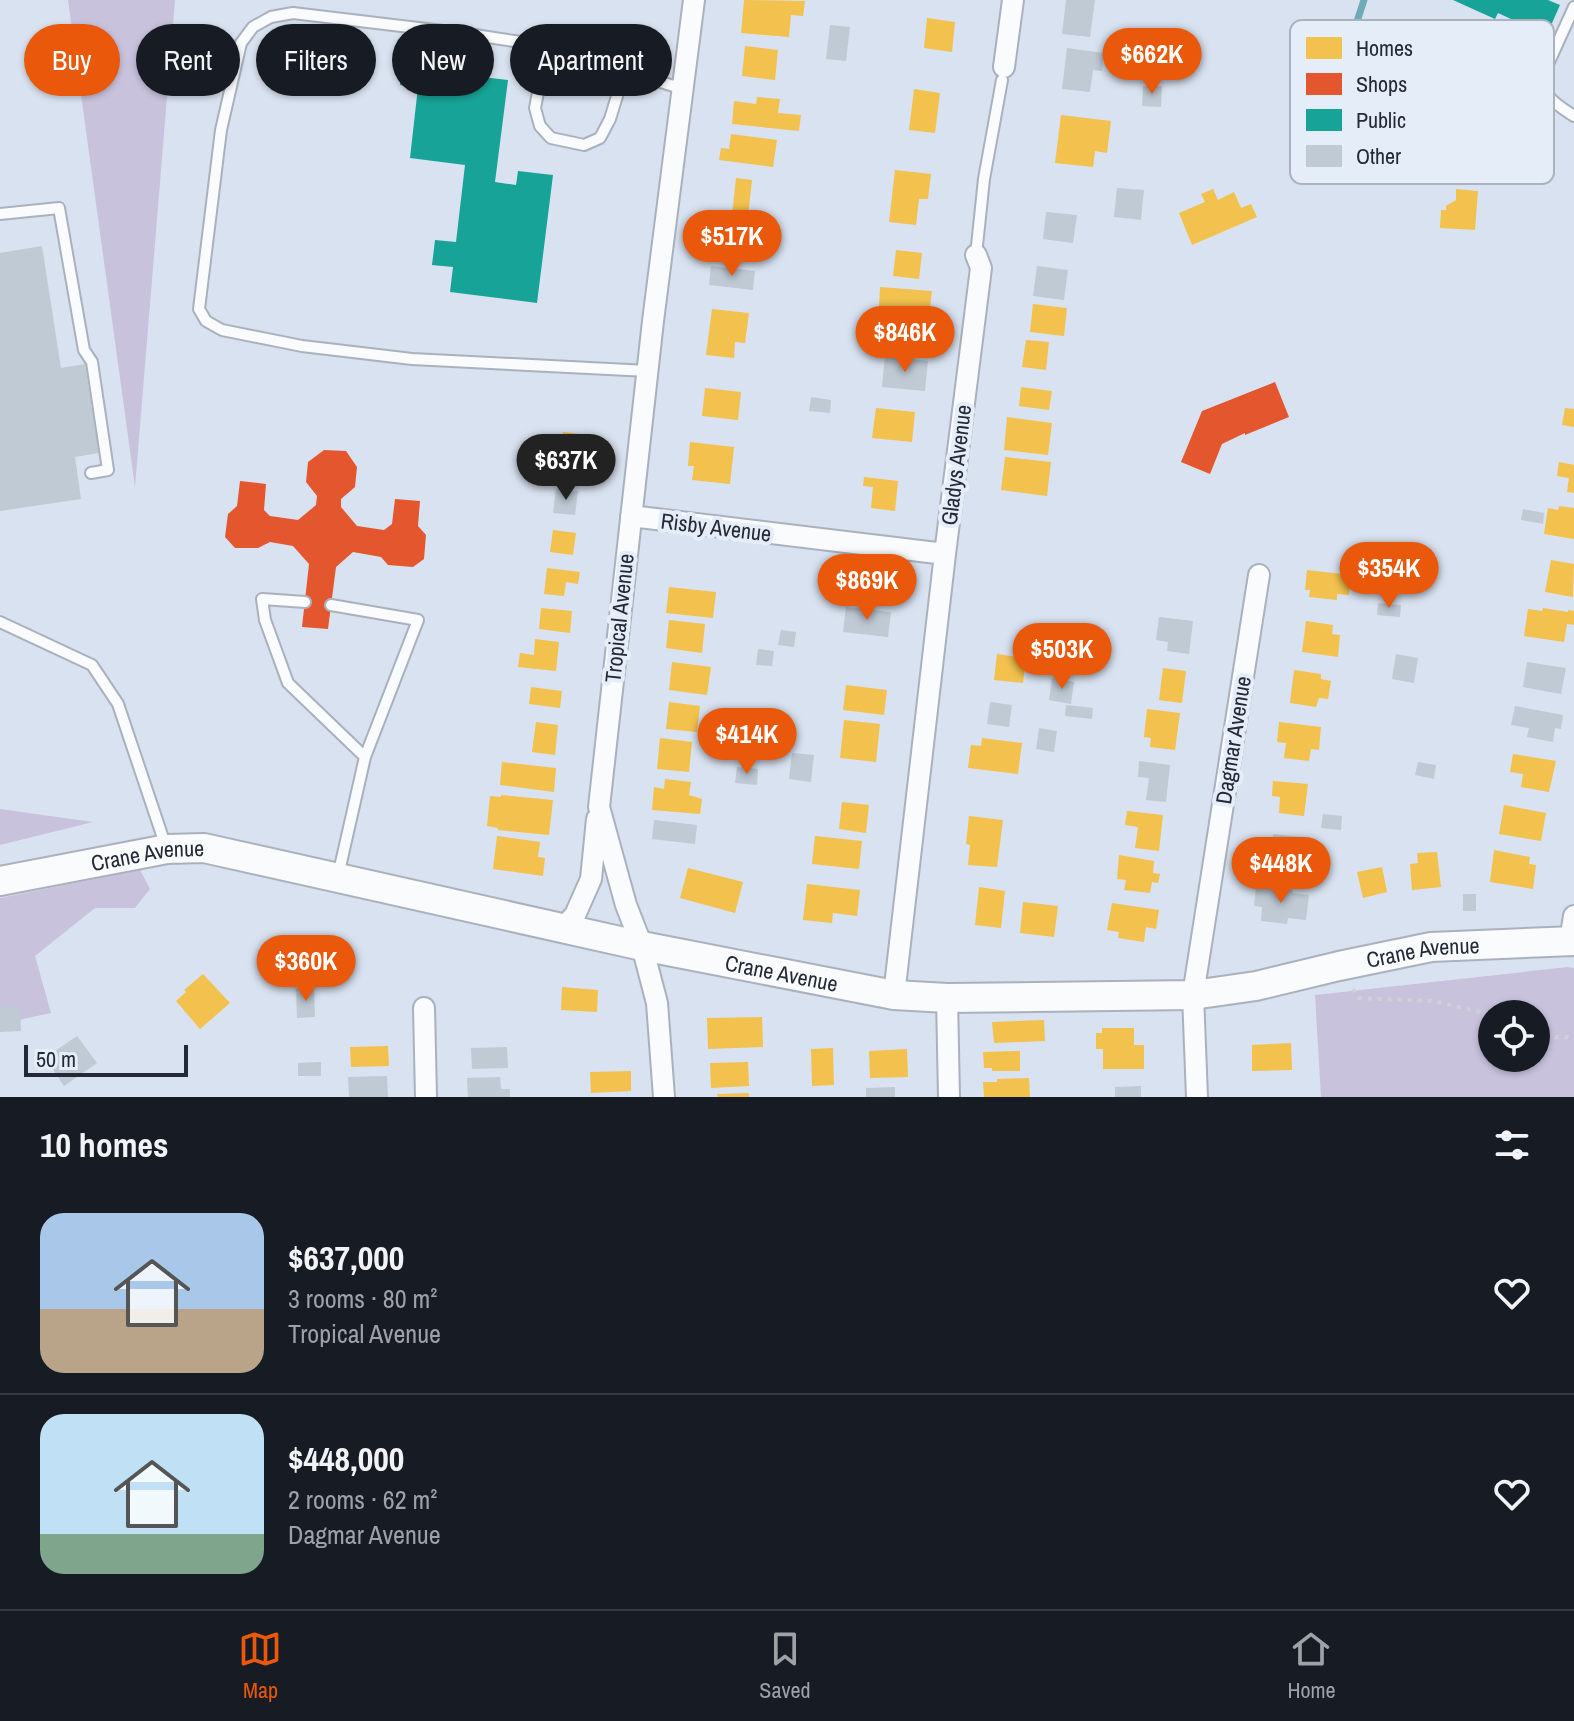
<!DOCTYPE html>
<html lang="en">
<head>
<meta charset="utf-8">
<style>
  body { margin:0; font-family:"Archivo Narrow",sans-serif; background:#242831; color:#f1f3f6; height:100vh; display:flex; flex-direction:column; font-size:30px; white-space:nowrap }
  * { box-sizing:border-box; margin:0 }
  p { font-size:26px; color:#9ea1a6 }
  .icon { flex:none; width:44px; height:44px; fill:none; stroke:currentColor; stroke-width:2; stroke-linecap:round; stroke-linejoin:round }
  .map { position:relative; height:1097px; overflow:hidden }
  .side { display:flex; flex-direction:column; background:#171b24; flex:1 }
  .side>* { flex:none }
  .hud { position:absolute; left:24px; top:24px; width:800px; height:72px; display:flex; gap:16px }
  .controls { position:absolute; left:1478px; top:1000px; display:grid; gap:16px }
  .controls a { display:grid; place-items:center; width:72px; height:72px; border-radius:50%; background:#171b24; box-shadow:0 2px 6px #0004; font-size:40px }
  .scale { position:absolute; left:24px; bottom:20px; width:164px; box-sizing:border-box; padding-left:8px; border:4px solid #232a36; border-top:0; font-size:22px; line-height:28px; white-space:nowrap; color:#232a36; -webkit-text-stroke:6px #e5edf9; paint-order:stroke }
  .price { position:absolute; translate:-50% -68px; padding:0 18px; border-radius:28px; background:#ea580c; color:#fff; font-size:26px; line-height:52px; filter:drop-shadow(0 2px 4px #0008) }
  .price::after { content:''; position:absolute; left:50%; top:48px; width:24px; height:18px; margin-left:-12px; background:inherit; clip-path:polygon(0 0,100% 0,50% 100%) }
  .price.selected { background:#222; color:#fff }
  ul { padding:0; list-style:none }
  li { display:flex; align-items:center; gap:24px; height:200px; padding:0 40px }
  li+li { border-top:2px solid #363941 }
  li span { display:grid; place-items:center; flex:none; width:224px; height:160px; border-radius:24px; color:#555 }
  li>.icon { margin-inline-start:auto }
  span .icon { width:96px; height:96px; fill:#fffc; stroke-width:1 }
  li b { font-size:34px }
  h2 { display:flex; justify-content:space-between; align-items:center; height:96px; padding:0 40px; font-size:34px }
  .chip { padding:0 28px; border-radius:36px; background:#171b24; box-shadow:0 2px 6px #0004; font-size:28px; line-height:72px }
  .chip.selected { background:#ea580c; color:#fff }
  .tab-bar { display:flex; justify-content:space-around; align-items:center; height:112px; border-top:2px solid #363941; background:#171b24; font-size:22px; color:#9ea1a6 }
  .tab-bar a { display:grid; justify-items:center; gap:4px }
  .tab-bar .selected { color:#ea580c }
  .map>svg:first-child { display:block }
  .green { fill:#c9c2dd; fill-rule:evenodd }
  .homes { fill:#f2c14e }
  .shops { fill:#e4572e }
  .public { fill:#17a398 }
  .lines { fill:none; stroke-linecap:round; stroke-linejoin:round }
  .stream { stroke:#70a9b7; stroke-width:7 }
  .building { fill:#bfcad5 }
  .lane-casing { stroke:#aab1bd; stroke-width:14 }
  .street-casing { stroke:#aab1bd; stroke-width:24 }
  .secondary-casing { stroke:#aab1bd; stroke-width:32 }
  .path { stroke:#ced1d5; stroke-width:4; stroke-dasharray:4 6; stroke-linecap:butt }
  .lane { stroke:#f9fbfd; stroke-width:10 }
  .street { stroke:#f9fbfd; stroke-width:20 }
  .secondary { stroke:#f9fbfd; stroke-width:28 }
  .labels { text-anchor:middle; stroke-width:8; stroke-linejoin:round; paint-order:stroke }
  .street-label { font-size:22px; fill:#232a36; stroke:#e5edf9 }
  .key { fill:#e5edf9; stroke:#abb2be; stroke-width:2 }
  .key-label { font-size:22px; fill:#232a36 }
</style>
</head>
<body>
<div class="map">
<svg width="1574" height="1097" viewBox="0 0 1574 1097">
  <rect width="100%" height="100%" fill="#d9e2f0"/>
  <!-- green -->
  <path class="green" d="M68,0H175L135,487Z
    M0,809L93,822L0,845Z
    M140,870L150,889L135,908H95L35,956L51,1013L0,1024V898Z
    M1568,967L1574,968V1097H1321L1315,995ZM1492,1014H1536V1058H1492Z"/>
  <!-- homes -->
  <path class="homes" d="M744,0L805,1L803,16L791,15L789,37L741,33Z
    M927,18L955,22L952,52L924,48Z
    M745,46L778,50L775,80L742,76Z
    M914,89L940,93L935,133L909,130Z
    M757,97L780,99L778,113L801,115L799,131L732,124L734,101L756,104Z
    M1061,115L1111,121L1107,153L1095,151L1093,167L1055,163Z
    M731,134L777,140L773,167L719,160L721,148L729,149Z
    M895,170L931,174L928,199H919L916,225L889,222Z
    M736,178L752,180L748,217L732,215Z
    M1213,189L1218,200L1234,192L1241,208L1251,204L1257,217L1192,245L1179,213L1205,202L1201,194Z
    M1456,189L1478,191L1475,230L1440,228L1441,210H1446V206L1456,200Z
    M722,229L759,233L756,257L720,253Z
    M896,250L922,253L919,279L893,276Z
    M880,287L932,291L930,308H920L919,320L895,317L896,308L879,307Z
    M1033,304L1067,308L1064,336L1030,332Z
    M712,309L749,313L745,343L735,342L734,358L706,355Z
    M1026,340L1049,342L1046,370L1022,367Z
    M1021,387L1052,391L1049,410L1019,406Z
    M705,388L741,392L738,420L702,416Z
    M876,408L915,412L912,442L872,438Z
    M1565,408L1574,409V427L1562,425Z
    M1007,417L1052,423L1048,455L1004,450Z
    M563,432L589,435L584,472L551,468L554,450L561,451Z
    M690,442L734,447L730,484L692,480L694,466H688Z
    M1005,457L1051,462L1047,496L1001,490Z
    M1559,462L1574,465V493L1567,492L1569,478L1557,476Z
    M864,477L898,481L895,511L871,508L873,487L863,486Z
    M1559,506L1574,508V539L1544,534L1548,508L1558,510Z
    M553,530L576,533L573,555L550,552Z
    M1551,560L1574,564L1573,597L1545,592Z
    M547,568L580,572L578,584L566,582L564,596L544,594Z
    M1307,570L1351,575L1349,595L1337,594V600L1309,597L1310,590H1305Z
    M669,587L716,592L713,618L666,613Z
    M541,608L572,611L570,633L539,629Z
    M1543,608L1568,612V610L1574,611V625L1567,624L1564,642L1524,636L1528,609L1542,611Z
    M669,620L705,624L702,653L666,648Z
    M1306,621L1333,625L1332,634L1340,635L1338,657L1302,652Z
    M535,639L559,642L556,671L518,667L520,653L534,655Z
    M997,654L1026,658L1023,683L994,680Z
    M672,662L711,667L707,695L669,690Z
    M1163,668L1186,671L1182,703L1159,700Z
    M1294,670L1321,674V679L1331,681L1328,699L1319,698L1316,707L1290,703Z
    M846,685L887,690L884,715L843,710Z
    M531,687L562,691L560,708L529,704Z
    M669,702L700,706L697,732L666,729Z
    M1147,709L1180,713L1175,750L1150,747L1151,738L1144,737Z
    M844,720L880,724L876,762L840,758Z
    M536,722L558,725L555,755L532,752Z
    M1279,722L1321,727L1319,750L1311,749L1309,761L1284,758L1286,743L1277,742Z
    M660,738L692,742L689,772L657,769Z
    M982,738L1022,743L1018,774L968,768L971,745L981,746Z
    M1513,754L1556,761L1549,792L1521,787L1523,774L1510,772Z
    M502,762L556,768L554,792L500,785Z
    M665,779L691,782L689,795L702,799L700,814L652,810L654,787L664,789Z
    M1273,781L1308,784L1304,816L1279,813L1280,797L1272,796Z
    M501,795L553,800L549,835L498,830V828L487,826L490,796L501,797Z
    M842,802L869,805L866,833L839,829Z
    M1504,805L1546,813L1541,841L1499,834Z
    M1127,811L1163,815L1159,851L1135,848L1138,827L1125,825Z
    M969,816L1003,820L997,867L968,865L970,845L966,844Z
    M497,836L540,842L538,857L545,858L543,876L493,869Z
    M815,836L862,841L859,869L812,864Z
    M1494,850L1530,857L1529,864L1536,865L1533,889L1490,882Z
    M1437,852L1441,887L1412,890L1410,864L1418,863L1417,853Z
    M1119,855L1154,861L1153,873L1160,874L1158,883L1152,882L1150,893L1124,890L1126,880L1117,879Z
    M1382,867L1387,892L1363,898L1357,872Z
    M688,868L743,882L735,913L680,898Z
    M807,884L860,890L857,916L833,913L832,923L803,920Z
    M979,887L1005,891L1001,928L975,925Z
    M1023,902L1058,906L1054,937L1020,933Z
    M1112,903L1159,910L1156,929L1146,927L1144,942L1118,938L1119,932L1107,930Z
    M203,974L230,1003L200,1029L176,1001L186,992L184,990Z
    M562,987L598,990L597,1012L561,1010Z
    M762,1017L763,1047L708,1049L707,1018Z
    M1044,1020L1045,1041L994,1043L992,1022Z
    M1102,1028H1134V1045H1144V1069H1103V1049H1096V1033H1102Z
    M1291,1043L1292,1070L1252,1071V1045Z
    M388,1046L389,1066L351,1067L350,1047Z
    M833,1048L834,1085L812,1086L811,1049Z
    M907,1049L908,1077L870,1078L869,1051Z
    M1020,1051V1071H992V1068H984L983,1052Z
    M748,1062L749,1086L711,1088L710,1063Z
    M631,1071V1091L591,1093L590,1072Z
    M1029,1078L1030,1097H984L983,1082H997V1079Z
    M749,1093V1097H718L717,1094Z"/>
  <!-- shops -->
  <path class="shops" d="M1275,382L1289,417L1245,435V433L1222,444L1210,474L1181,462L1202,411Z
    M324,450L346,451L357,467L355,487L341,499V507L357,526L384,530L392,524L395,499L420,501L418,526L426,535L424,559L413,567L388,565L381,557L353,552L336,567L328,629L302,627L309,564L293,546L270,542L258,548H235L225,537L228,514L237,506L240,481L266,484L264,510L270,516L298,520L316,505L317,496L306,482L308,462Z"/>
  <!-- public -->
  <path class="public" d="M1453,0H1548L1560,5L1549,30L1526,20L1524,25L1498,13L1495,19Z
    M421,70L508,80L495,182L516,185L518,171L553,175L537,303L450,292L453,267L432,265L435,240L456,242L465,165L410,158L418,87L400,85V78L419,80Z"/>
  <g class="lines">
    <!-- stream -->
    <path class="stream" d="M1349,46L1364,0"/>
  </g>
  <!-- building -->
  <path class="building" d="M1066,0H1095L1090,37L1062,34Z
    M830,25L850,27L846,61L826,59Z
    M1067,48L1104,53L1102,71L1093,70L1090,92L1062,89Z
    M1143,86H1162L1161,107L1142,106Z
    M1117,188L1144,190L1141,220L1114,217Z
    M1046,212L1077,215L1073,243L1043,239Z
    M42,246L61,368L85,364L99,453L75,457L81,499L0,511V253Z
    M711,266L755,271L753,290L709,285Z
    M1037,266L1068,270L1064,300L1033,296Z
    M885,356L928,361L925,391L882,387Z
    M811,397L831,400L830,413L809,411Z
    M556,489L578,491L575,515L553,513Z
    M1523,509L1544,513L1543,524L1521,520Z
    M858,571L893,575L891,594L855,590Z
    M1378,603L1401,605L1400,617L1377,615Z
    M846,607L891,612L888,637L843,632Z
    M1159,617L1193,621L1189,654L1167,651L1168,642L1156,640Z
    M781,630L796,632L794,647L778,645Z
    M758,649L774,651L772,666L756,665Z
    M1396,654L1418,658L1414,683L1392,679Z
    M1527,662L1566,668L1561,694L1523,687Z
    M1052,678L1074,682L1071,704L1049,700Z
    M990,702L1012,705L1009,727L987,724Z
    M1066,705L1093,708L1092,719L1065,716Z
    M1515,706L1563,715L1561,729L1555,728L1553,742L1527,737L1529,728L1511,725Z
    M1039,728L1057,731L1054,752L1036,749Z
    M792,753L814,755L811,782L789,779Z
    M1139,761L1170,765L1166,802L1146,800L1149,778L1138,777Z
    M1418,762L1436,765L1434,779L1415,775Z
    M737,767L758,769L757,785L735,783Z
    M1323,814L1342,816L1341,830L1321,828Z
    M654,820L697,825L695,844L652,839Z
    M1273,834L1300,837L1297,869L1270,866Z
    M1256,886L1293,890L1292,893L1309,895L1306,920L1288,918L1287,924L1261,921L1262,907L1254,906Z
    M1463,894H1476V911H1463Z
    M314,988L315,1017L297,1018L296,989Z
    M20,1006L21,1031L0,1032V1007Z
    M77,1036L97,1063L64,1086L45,1058Z
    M507,1047L508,1068L472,1069L471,1048Z
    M321,1062V1076H298V1063Z
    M387,1076L388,1097H349L348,1077Z
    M500,1077L501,1089H510V1097H468L467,1078Z
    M1141,1086V1097H1115V1087Z
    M895,1087V1097H866V1088Z"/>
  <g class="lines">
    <!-- lane casing -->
    <g class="lane-casing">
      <path id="lane" d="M1574,7L1544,73C1540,96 1557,105 1574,116
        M547,46L535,108L540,126L551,138L584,145L600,138L610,119L625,70
        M0,214L59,208L84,350L92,362L108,470L91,473
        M976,255L984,179L1002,80
        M648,371L412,359L302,346L222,330L206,321L199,309L221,130L241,43L253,27L271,17L293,13L468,34L547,46L683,89
        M305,602L262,599L265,620L288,683L365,757
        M331,605L418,620L365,757L338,876
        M0,622L92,665L118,704L166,847"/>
    </g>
    <!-- street casing -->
    <g class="street-casing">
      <path id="street" d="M1004,67L1013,0
        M631,516L945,554
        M562,929L575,915L591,879L597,819
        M1570,941L1574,916
        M894,995L945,554L981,268L976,255
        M947,998L949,1097
        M424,1008L426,1097
        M664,1097L657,1003L642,946L626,905L599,807L653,321L694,0
        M1197,1097L1193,995L1259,575"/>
    </g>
    <!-- secondary casing -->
    <g class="secondary-casing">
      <g id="secondary">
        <path id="s1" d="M0,881L167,849L204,848L642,946L894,995L947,998L1193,995L1256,986L1339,966L1431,947L1574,941"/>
      </g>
    </g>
    <!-- path -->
    <path class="path" d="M1353,989L1358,998L1434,1001L1492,1015
      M1536,1030L1555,1037H1574"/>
    <!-- lane -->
    <use href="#lane" class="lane"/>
    <!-- street -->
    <use href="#street" class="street"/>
    <!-- secondary -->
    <use href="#secondary" class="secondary"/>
  </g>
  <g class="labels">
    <!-- street labels -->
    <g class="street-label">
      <text transform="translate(956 465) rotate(-83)" y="8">Gladys Avenue</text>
      <text transform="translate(716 527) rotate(7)" y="8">Risby Avenue</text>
      <text transform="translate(619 618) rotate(-84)" y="8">Tropical Avenue</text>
      <text transform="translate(1233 740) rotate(-81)" y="8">Dagmar Avenue</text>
      <text dy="8" stroke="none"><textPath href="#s1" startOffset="150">Crane Avenue</textPath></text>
      <text dy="8" stroke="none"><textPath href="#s1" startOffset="1446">Crane Avenue</textPath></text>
      <text dy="8" stroke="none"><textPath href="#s1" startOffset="798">Crane Avenue</textPath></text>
    </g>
  </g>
  <!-- legend -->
  <rect x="1290" y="20" width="264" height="164" rx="12" class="key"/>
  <rect x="1306" y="37" width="36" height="22" fill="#f2c14e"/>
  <rect x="1306" y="73" width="36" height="22" fill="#e4572e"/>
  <rect x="1306" y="109" width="36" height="22" fill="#17a398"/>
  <rect x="1306" y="145" width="36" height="22" fill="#bfcad5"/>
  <g class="key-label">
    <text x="1356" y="56">Homes</text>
    <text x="1356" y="92">Shops</text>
    <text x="1356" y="128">Public</text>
    <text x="1356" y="164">Other</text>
  </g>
</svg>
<div class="controls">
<a><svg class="icon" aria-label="locate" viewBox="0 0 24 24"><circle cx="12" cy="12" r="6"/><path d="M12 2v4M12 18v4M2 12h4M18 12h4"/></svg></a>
</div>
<div class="scale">50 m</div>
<b class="price" style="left:1152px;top:96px">$662K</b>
<b class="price" style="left:732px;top:278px">$517K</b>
<b class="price" style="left:905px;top:374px">$846K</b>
<b class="price selected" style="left:566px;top:502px">$637K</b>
<b class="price" style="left:1389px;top:610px">$354K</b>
<b class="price" style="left:867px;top:622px">$869K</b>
<b class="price" style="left:1062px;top:691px">$503K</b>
<b class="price" style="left:747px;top:776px">$414K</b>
<b class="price" style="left:1281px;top:905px">$448K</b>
<b class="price" style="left:306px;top:1003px">$360K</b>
<div class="hud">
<a class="chip selected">Buy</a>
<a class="chip">Rent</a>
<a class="chip">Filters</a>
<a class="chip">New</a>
<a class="chip">Apartment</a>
</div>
</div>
<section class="side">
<h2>10 homes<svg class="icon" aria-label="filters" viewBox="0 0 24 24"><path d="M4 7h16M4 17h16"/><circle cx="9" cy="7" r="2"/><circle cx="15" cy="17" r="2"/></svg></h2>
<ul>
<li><span style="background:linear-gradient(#a9c7e8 60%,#b9a48a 0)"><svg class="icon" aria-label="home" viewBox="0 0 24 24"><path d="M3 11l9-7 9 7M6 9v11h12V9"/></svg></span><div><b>$637,000</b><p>3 rooms · 80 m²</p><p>Tropical Avenue</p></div><svg class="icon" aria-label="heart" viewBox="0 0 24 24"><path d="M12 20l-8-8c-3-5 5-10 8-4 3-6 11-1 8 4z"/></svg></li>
<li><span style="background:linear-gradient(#bfe0f5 75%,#7fa58c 0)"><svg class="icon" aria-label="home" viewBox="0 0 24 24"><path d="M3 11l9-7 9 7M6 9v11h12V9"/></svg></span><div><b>$448,000</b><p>2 rooms · 62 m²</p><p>Dagmar Avenue</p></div><svg class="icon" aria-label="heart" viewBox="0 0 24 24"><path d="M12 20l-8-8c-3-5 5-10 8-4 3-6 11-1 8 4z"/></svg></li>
</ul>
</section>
<nav class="tab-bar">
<a class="selected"><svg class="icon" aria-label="map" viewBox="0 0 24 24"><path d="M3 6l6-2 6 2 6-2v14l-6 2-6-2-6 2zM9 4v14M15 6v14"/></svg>Map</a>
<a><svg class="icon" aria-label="saved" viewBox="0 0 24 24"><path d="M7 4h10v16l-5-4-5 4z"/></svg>Saved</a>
<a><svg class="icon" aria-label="home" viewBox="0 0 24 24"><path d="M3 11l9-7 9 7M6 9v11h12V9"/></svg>Home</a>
</nav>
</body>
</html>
